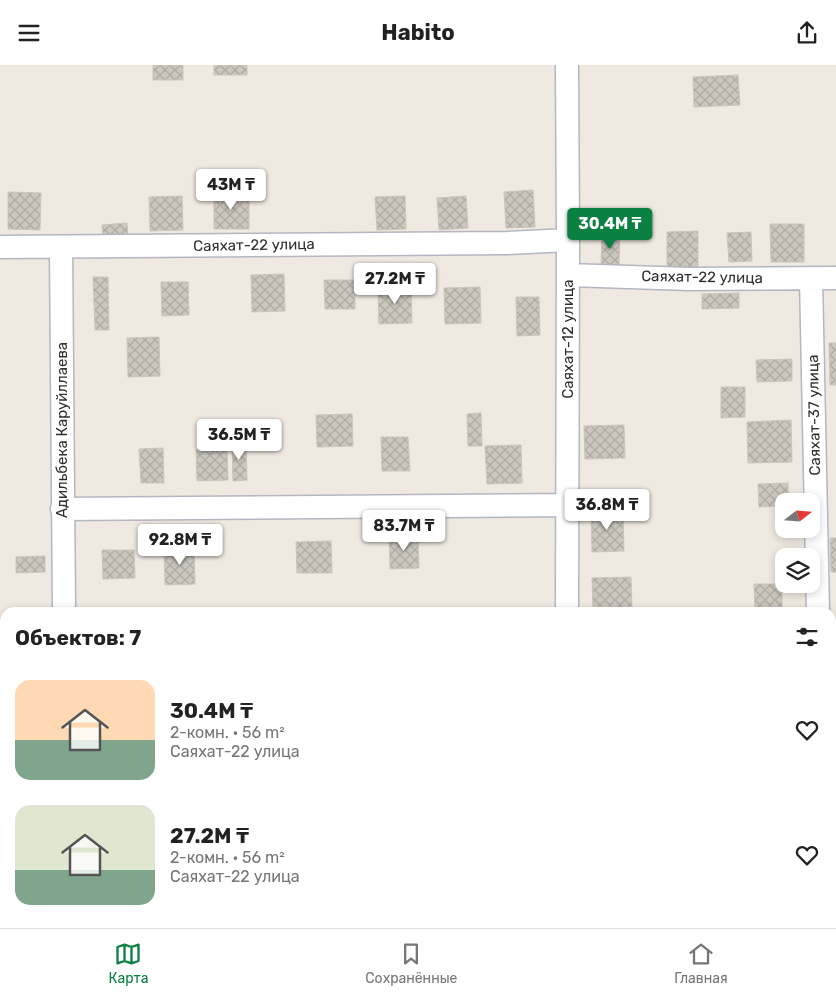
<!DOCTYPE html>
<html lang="ru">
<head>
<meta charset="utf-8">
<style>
  body { margin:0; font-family:Rubik,sans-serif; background:#f2f2f2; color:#222; height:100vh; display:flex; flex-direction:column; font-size:19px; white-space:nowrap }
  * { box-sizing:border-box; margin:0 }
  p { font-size:16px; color:#767676 }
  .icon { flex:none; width:28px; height:28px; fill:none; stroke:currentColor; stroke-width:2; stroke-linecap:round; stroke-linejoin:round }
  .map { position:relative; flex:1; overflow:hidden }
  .panel { position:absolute; left:0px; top:542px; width:836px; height:321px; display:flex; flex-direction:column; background:#fff; border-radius:15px 15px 0 0; box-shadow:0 2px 8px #0003 }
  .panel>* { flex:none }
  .needle { width:32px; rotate:73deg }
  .buttons { position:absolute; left:775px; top:428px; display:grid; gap:10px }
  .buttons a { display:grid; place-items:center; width:45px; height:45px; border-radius:10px; background:#fff; box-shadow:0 2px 8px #0003; font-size:25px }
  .price { position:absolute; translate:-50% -42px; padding:0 11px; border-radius:5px; background:#fff; color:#222; font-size:16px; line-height:32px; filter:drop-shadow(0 1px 2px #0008) }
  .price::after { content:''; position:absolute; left:50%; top:30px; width:15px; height:11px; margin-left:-8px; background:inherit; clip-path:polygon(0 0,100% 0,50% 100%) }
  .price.active { background:#0b8043; color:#fff }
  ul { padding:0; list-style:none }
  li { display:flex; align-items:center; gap:15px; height:125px; padding:0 15px }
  li span { display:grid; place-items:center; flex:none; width:140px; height:100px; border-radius:15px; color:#555 }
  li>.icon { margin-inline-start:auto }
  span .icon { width:60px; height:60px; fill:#fffc; stroke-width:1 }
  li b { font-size:21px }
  h2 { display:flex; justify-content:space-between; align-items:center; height:60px; padding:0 15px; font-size:21px }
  header { display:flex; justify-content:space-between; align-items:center; height:65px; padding:0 15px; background:#fff; font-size:22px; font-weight:700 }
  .dock { display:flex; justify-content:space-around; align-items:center; height:70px; border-top:1px solid #e0e0e0; background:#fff; font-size:14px; color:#767676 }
  .dock a { display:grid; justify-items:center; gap:2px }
  .dock .active { color:#0b8043 }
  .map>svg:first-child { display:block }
  .building { fill:url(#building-cross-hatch); stroke:#cbc5ba }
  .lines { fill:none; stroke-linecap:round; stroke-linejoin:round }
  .minor-casing { stroke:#b4b7c1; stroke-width:25 }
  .minor { stroke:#fff; stroke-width:22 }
  .labels { text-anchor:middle; stroke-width:4; stroke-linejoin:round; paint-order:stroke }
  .street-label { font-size:15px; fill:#2e2e2e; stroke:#fff }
</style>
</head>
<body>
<header><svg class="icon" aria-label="menu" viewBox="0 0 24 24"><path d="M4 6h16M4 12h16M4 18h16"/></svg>Habito<svg class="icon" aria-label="share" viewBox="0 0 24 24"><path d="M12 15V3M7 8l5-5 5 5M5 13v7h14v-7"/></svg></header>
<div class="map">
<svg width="836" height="863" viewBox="0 0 836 863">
  <defs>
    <pattern id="building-cross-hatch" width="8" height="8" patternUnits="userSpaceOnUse" patternTransform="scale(1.25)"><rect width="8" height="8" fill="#cbc7bf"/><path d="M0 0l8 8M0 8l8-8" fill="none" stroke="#afaba4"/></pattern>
  </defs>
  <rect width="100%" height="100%" fill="#efe9e1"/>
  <!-- building -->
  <path class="building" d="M153,0H183V15H153Z
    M214,0H247V10H214Z
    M738,10L740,40L694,42L693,12Z
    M533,125L535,162L506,163L504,127Z
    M8,127L41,128L40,165L8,164Z
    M214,128H249V164H214Z
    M182,131L183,165L150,166L149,132Z
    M405,131L406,164L377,165L375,132Z
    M466,131L468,163L439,165L437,133Z
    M127,158L128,172L103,174L102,160Z
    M770,159H804V197H771Z
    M698,166V203H667V167Z
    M751,167L752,196L729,197L727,168Z
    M602,168L620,169L619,202L601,201Z
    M284,209L285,246L252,247L251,210Z
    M93,212H108L109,265H95Z
    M324,215H355V244H325Z
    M161,217H188L189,250L162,251Z
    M411,222L412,258L379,259L378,223Z
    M480,222L481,258L445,259L444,223Z
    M739,228V243L702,244V229Z
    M516,232H539L540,270L517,271Z
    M159,272L160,311L128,312L127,273Z
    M829,278H836V320H830Z
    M792,294V316L757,317L756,295Z
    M721,322H745V352L721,353Z
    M481,348L482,381H468L467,349Z
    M352,349L353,381L317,382L316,350Z
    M791,355L792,397L748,398L747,357Z
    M624,360L625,393L585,394L584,361Z
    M381,372H408L410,406H382Z
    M232,376H246L247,415L233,416Z
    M521,380L522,418L487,419L485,381Z
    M163,383L164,418H141L139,384Z
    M227,384L228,415L197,416L196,385Z
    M788,418V436H784V441L759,442L758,419Z
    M591,445H623L624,486L592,487Z
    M389,470H418L419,503L390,504Z
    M830,473H836V507H831Z
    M331,476L332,508H297L296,477Z
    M194,483L195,519L165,520L164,484Z
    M102,485H134L135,513L103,514Z
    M45,491V507L16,508V492Z
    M631,512L632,545L593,546L592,513Z
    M754,519H782V546H755Z
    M490,543V548H474L473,544Z
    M111,859H134V863H111Z
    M536,859H552V863H536Z"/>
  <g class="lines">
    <!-- minor casing -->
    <g class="minor-casing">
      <path id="minor" d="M0,182L507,178L568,175
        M61,182L64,548
        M568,210L690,214L836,213
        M811,213L818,548
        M62,444L566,440
        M567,548L568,175L567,0
        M0,783H5
        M66,859V863
        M567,859V863
        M825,859V863"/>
    </g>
    <!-- minor -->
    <use href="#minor" class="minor"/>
  </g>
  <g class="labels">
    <!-- street labels -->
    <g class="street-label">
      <text transform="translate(254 180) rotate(-1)" y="5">Саяхат-22 улица</text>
      <text transform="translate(702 212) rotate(1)" y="5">Саяхат-22 улица</text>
      <text transform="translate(568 274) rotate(-90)" y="5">Саяхат-12 улица</text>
      <text transform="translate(814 350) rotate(-91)" y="5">Саяхат-37 улица</text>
      <text transform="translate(62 365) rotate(-90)" y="5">Адильбека Каруйллаева</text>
    </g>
  </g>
</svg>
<div class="buttons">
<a><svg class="needle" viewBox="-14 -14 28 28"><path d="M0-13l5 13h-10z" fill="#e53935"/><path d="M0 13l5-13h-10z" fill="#767676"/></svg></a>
<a><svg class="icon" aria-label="layers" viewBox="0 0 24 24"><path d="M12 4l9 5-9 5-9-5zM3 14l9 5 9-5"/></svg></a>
</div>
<b class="price" style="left:231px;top:146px">43M ₸</b>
<b class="price active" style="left:610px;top:185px">30.4M ₸</b>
<b class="price" style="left:395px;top:240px">27.2M ₸</b>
<b class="price" style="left:239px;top:396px">36.5M ₸</b>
<b class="price" style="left:607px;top:466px">36.8M ₸</b>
<b class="price" style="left:404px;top:487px">83.7M ₸</b>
<b class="price" style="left:180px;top:501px">92.8M ₸</b>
<section class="panel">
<h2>Объектов: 7<svg class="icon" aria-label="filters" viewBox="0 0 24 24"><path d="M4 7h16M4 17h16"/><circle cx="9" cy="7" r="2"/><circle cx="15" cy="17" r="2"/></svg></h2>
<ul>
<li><span style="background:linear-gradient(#ffd9b3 60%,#7fa58c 0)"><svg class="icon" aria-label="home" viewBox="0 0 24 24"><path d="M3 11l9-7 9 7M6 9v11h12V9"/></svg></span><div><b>30.4M ₸</b><p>2-комн. · 56 m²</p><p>Саяхат-22 улица</p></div><svg class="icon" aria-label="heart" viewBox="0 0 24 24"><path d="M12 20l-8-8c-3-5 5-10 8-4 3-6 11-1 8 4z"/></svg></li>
<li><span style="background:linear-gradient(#dfe7d0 65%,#7fa58c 0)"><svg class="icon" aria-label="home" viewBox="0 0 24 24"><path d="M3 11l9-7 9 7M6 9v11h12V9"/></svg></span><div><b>27.2M ₸</b><p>2-комн. · 56 m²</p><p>Саяхат-22 улица</p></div><svg class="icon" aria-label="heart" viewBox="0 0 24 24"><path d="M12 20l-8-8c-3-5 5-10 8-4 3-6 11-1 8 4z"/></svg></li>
</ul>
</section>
</div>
<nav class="dock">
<a class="active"><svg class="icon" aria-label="map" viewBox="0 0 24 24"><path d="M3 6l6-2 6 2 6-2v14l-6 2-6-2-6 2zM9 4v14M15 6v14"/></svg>Карта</a>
<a><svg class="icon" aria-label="saved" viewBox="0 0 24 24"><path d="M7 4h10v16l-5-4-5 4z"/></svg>Сохранённые</a>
<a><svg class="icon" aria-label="home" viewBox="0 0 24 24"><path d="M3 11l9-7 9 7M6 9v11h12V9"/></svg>Главная</a>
</nav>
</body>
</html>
